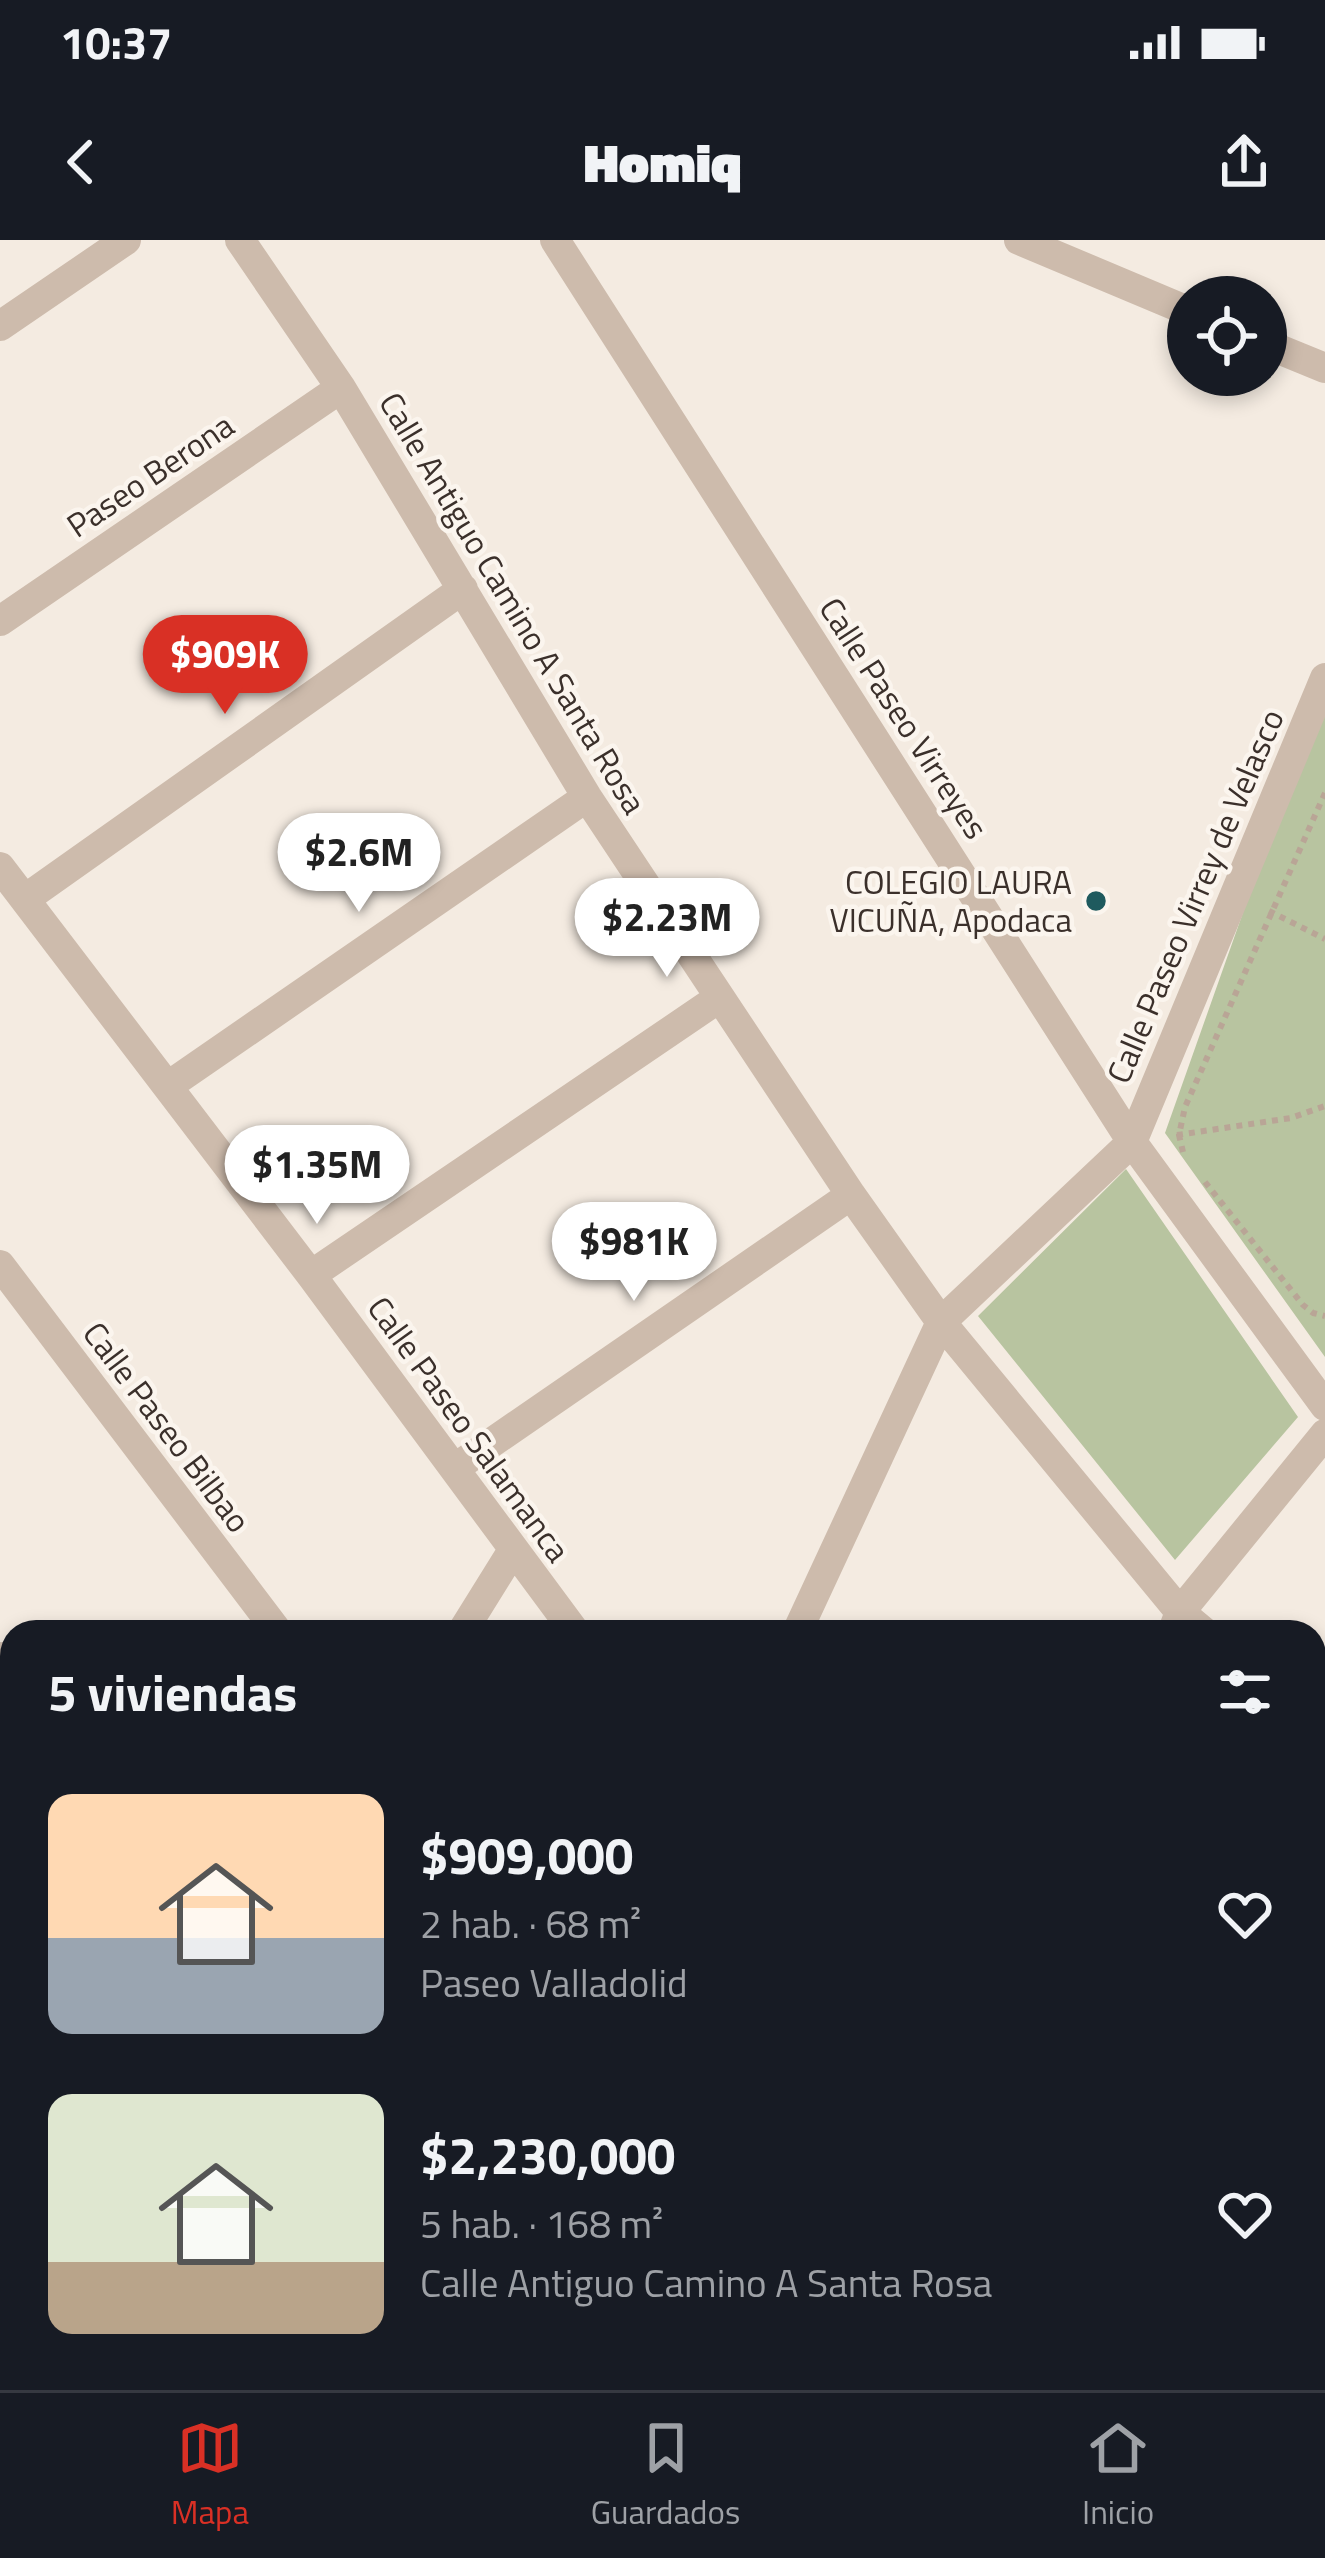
<!DOCTYPE html>
<html lang="es">
<head>
<meta charset="utf-8">
<style>
  body { margin:0; font-family:"Titillium Web",sans-serif; background:#20242c; color:#f1f3f6; height:100vh; display:flex; flex-direction:column; font-size:45px; white-space:nowrap }
  * { box-sizing:border-box; margin:0 }
  p { font-size:39px; color:#9ea1a6 }
  .icon { flex:none; width:66px; height:66px; fill:none; stroke:currentColor; stroke-width:2; stroke-linecap:round; stroke-linejoin:round }
  .map { position:relative; flex:1; overflow:hidden }
  .side { position:absolute; left:0px; top:1380px; width:1326px; height:771px; display:flex; flex-direction:column; background:#171b24; border-radius:36px 36px 0 0; box-shadow:0 6px 18px #0003 }
  .side>* { flex:none }
  .tools { position:absolute; left:1167px; top:36px; display:grid; gap:24px }
  .tools a { display:grid; place-items:center; width:120px; height:120px; border-radius:50%; background:#171b24; box-shadow:0 6px 18px #0003; font-size:60px }
  .price { position:absolute; translate:-50% -102px; padding:0 27px; border-radius:42px; background:#fff; color:#222; font-size:39px; line-height:78px; filter:drop-shadow(0 3px 6px #0008) }
  .price::after { content:''; position:absolute; left:50%; top:72px; width:36px; height:27px; margin-left:-18px; background:inherit; clip-path:polygon(0 0,100% 0,50% 100%) }
  .price.on { background:#d93025; color:#fff }
  ul { padding:0; list-style:none }
  li { display:flex; align-items:center; gap:36px; height:300px; padding:0 48px }
  li span { display:grid; place-items:center; flex:none; width:336px; height:240px; border-radius:24px; color:#555 }
  li>.icon { margin-inline-start:auto }
  span .icon { width:144px; height:144px; fill:#fffc; stroke-width:1 }
  li b { font-size:51px }
  h2 { display:flex; justify-content:space-between; align-items:center; height:144px; padding:0 48px; font-size:51px }
  .status { display:flex; justify-content:space-between; align-items:center; height:84px; padding:0 60px; background:#171b24; direction:ltr }
  .status svg { height:33px; fill:currentColor }
  header { display:flex; justify-content:space-between; align-items:center; height:156px; padding:0 48px; background:#171b24; font-size:54px; font-weight:800 }
  .tabs { display:flex; justify-content:space-around; align-items:center; height:168px; border-top:3px solid #363941; background:#171b24; font-size:33px; color:#9ea1a6 }
  .tabs a { display:grid; justify-items:center; gap:6px }
  .tabs .on { color:#d93025 }
  .map>svg:first-child { display:block }
  .green { fill:#b8c4a0 }
  .lines { fill:none; stroke-linecap:round; stroke-linejoin:round }
  .path { stroke:#b9a596; stroke-width:6; stroke-dasharray:6 6; stroke-linecap:butt }
  .minor { stroke:#cdbbac; stroke-width:30 }
  .poi-dot { fill:#1f5a5e; stroke:#fbf5ee; stroke-width:4.5 }
  .labels { text-anchor:middle; stroke-width:9; stroke-linejoin:round; paint-order:stroke }
  .street-label { font-size:33px; fill:#3b302b; stroke:#fbf5ee }
  .poi-label { font-size:33px; fill:#3b302b; stroke:#fbf5ee; text-anchor:end }
</style>
</head>
<body>
<div class="status"><b>10:37</b><svg viewBox="0 0 49 12"><path d="M0 12V9h3v3zM5 12V6h3v6zM10 12V3h3v9zM15 12V0h3v12zM26 1h20v11H26zM47 4h2v5h-2z"/></svg></div>
<header><svg class="icon" aria-label="back" viewBox="0 0 24 24"><path d="M15 5l-7 7 7 7"/></svg>Homiq<svg class="icon" aria-label="share" viewBox="0 0 24 24"><path d="M12 15V3M7 8l5-5 5 5M5 13v7h14v-7"/></svg></header>
<div class="map">
<svg width="1325" height="2150" viewBox="0 0 1325 2150">
  <rect width="100%" height="100%" fill="#f4ebe1"/>
  <!-- green -->
  <path class="green" d="M1325,471V1117L1165,893L1257,633Z
    M1126,929L1298,1177L1175,1320L978,1076Z"/>
  <g class="lines">
    <!-- path -->
    <path class="path" d="M1269,671L1325,699
      M1177,895L1291,878L1325,866
      M1183,912L1179,895L1185,867L1325,553
      M1205,942L1303,1065L1313,1073L1325,1076"/>
    <!-- minor -->
    <path class="minor" d="M240,0L341,148L587,557L851,955L941,1082L1180,1372L1204,1392
      M555,0L1132,902L1325,1166
      M1019,0L1188,71
      M0,86L126,0
      M1266,104L1325,128
      M0,381L341,148
      M0,627L311,1035L575,1392
      M25,659L463,349
      M168,846L587,557
      M0,1025L278,1392
      M311,1035L719,758
      M455,1228L851,955
      M1174,1388L1180,1372L1325,1194
      M462,1392L513,1310
      M797,1392L941,1082L1132,902L1325,438
      M0,1417L12,1433
      M1314,1486L1325,1495
      M0,1668L12,1665
      M1314,1771L1325,1722
      M1314,1822L1325,1832
      M0,1979L12,1975
      M1314,2138L1325,2148
      M271,2139L279,2150
      M588,2139L597,2150
      M909,2139L918,2150
      M983,2150L985,2139
      M1237,2150L1238,2139"/>
  </g>
  <!-- markers -->
  <circle class="poi-dot" cx="1096" cy="661" r="12"/>
  <g class="labels">
    <!-- street labels -->
    <g class="street-label">
      <text transform="translate(150 235) rotate(-34)" y="12">Paseo Berona</text>
      <text transform="translate(513 363) rotate(59)" y="12">Calle Antiguo Camino A Santa Rosa</text>
      <text transform="translate(904 478) rotate(57)" y="12">Calle Paseo Virreyes</text>
      <text transform="translate(1195 656) rotate(-67)" y="12">Calle Paseo Virrey de Velasco</text>
      <text transform="translate(167 1187) rotate(53)" y="12">Calle Paseo Bilbao</text>
      <text transform="translate(469 1189) rotate(54)" y="12">Calle Paseo Salamanca</text>
    </g>
    <!-- poi labels -->
    <g class="poi-label">
      <text x="1072" y="654">COLEGIO LAURA<tspan x="1072" dy="38">VICUÑA, Apodaca</tspan></text>
    </g>
  </g>
</svg>
<div class="tools">
<a><svg class="icon" aria-label="locate" viewBox="0 0 24 24"><circle cx="12" cy="12" r="6"/><path d="M12 2v4M12 18v4M2 12h4M18 12h4"/></svg></a>
</div>
<b class="price on" style="left:225px;top:477px">$909K</b>
<b class="price" style="left:359px;top:675px">$2.6M</b>
<b class="price" style="left:667px;top:740px">$2.23M</b>
<b class="price" style="left:317px;top:987px">$1.35M</b>
<b class="price" style="left:634px;top:1064px">$981K</b>
<section class="side">
<h2>5 viviendas<svg class="icon" aria-label="filters" viewBox="0 0 24 24"><path d="M4 7h16M4 17h16"/><circle cx="9" cy="7" r="2"/><circle cx="15" cy="17" r="2"/></svg></h2>
<ul>
<li><span style="background:linear-gradient(#ffd9b3 60%,#9aa5b1 0)"><svg class="icon" aria-label="home" viewBox="0 0 24 24"><path d="M3 11l9-7 9 7M6 9v11h12V9"/></svg></span><div><b>$909,000</b><p>2 hab. · 68 m²</p><p>Paseo Valladolid</p></div><svg class="icon" aria-label="heart" viewBox="0 0 24 24"><path d="M12 20l-8-8c-3-5 5-10 8-4 3-6 11-1 8 4z"/></svg></li>
<li><span style="background:linear-gradient(#dfe7d0 70%,#b9a48a 0)"><svg class="icon" aria-label="home" viewBox="0 0 24 24"><path d="M3 11l9-7 9 7M6 9v11h12V9"/></svg></span><div><b>$2,230,000</b><p>5 hab. · 168 m²</p><p>Calle Antiguo Camino A Santa Rosa</p></div><svg class="icon" aria-label="heart" viewBox="0 0 24 24"><path d="M12 20l-8-8c-3-5 5-10 8-4 3-6 11-1 8 4z"/></svg></li>
</ul>
</section>
</div>
<nav class="tabs">
<a class="on"><svg class="icon" aria-label="map" viewBox="0 0 24 24"><path d="M3 6l6-2 6 2 6-2v14l-6 2-6-2-6 2zM9 4v14M15 6v14"/></svg>Mapa</a>
<a><svg class="icon" aria-label="saved" viewBox="0 0 24 24"><path d="M7 4h10v16l-5-4-5 4z"/></svg>Guardados</a>
<a><svg class="icon" aria-label="home" viewBox="0 0 24 24"><path d="M3 11l9-7 9 7M6 9v11h12V9"/></svg>Inicio</a>
</nav>
</body>
</html>
